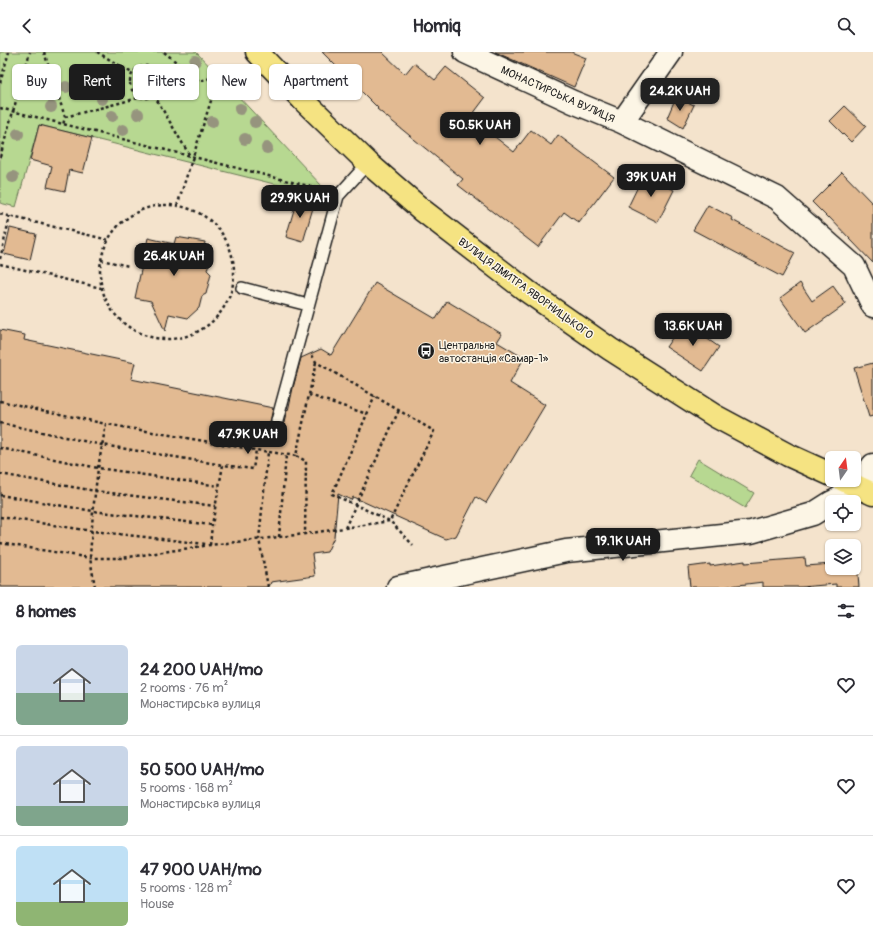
<!DOCTYPE html>
<html lang="en">
<head>
<meta charset="utf-8">
<style>
  body { margin:0; font-family:Pangolin,sans-serif; background:#f2f2f3; color:#2b2b33; height:100vh; display:flex; flex-direction:column; font-size:15px; white-space:nowrap }
  * { box-sizing:border-box; margin:0 }
  p { font-size:13px; color:#7c7c81 }
  .icon { flex:none; width:22px; height:22px; fill:none; stroke:currentColor; stroke-width:2; stroke-linecap:round; stroke-linejoin:round }
  .map { position:relative; height:535px; overflow:hidden }
  .panel { display:flex; flex-direction:column; background:#fff; flex:1 }
  .panel>* { flex:none }
  .hud { position:absolute; left:12px; top:12px; width:400px; height:36px; display:flex; gap:8px }
  .needle { width:26px; rotate:14deg }
  .buttons { position:absolute; left:825px; top:399px; display:grid; gap:8px }
  .buttons a { display:grid; place-items:center; width:36px; height:36px; border-radius:6px; background:#fff; box-shadow:0 1px 3px #0004; font-size:20px }
  .price { position:absolute; translate:-50% -34px; padding:0 9px; border-radius:8px; background:#1c1c1c; color:#fff; font-size:13px; line-height:26px; filter:drop-shadow(0 1px 2px #0008) }
  .price::after { content:''; position:absolute; left:50%; top:24px; width:12px; height:9px; margin-left:-6px; background:inherit; clip-path:polygon(0 0,100% 0,50% 100%) }
  .price.active { background:#222; color:#fff }
  ul { padding:0; list-style:none }
  li { display:flex; align-items:center; gap:12px; height:100px; padding:0 16px }
  li+li { border-top:1px solid #e1e1e2 }
  li span { display:grid; place-items:center; flex:none; width:112px; height:80px; border-radius:6px; color:#555 }
  li>.icon { margin-inline-start:auto }
  span .icon { width:48px; height:48px; fill:#fffc; stroke-width:1 }
  li b { font-size:17px }
  h2 { display:flex; justify-content:space-between; align-items:center; height:48px; padding:0 16px; font-size:17px }
  .tag { padding:0 14px; border-radius:6px; background:#fff; box-shadow:0 1px 3px #0004; font-size:14px; line-height:36px }
  .tag.active { background:#1c1c1c; color:#fff }
  header { display:flex; justify-content:space-between; align-items:center; height:52px; padding:0 16px; background:#fff; font-size:18px; font-weight:700 }
  .map>svg:first-child { display:block }
  .green { fill:#b7d891; stroke:#6a7a56 }
  .building { fill:#e2ba92; stroke:#1c1c1c }
  .lines { fill:none; stroke-linecap:round; stroke-linejoin:round }
  .lane-casing { stroke:#1c1c1c; stroke-width:14 }
  .street-casing { stroke:#1c1c1c; stroke-width:25 }
  .highway-casing { stroke:#1c1c1c; stroke-width:25 }
  .path { stroke:#1c1c1c; stroke-width:2.5; stroke-dasharray:3 3; stroke-linecap:butt }
  .lane { stroke:#fcf5e5; stroke-width:11 }
  .street { stroke:#fcf5e5; stroke-width:22 }
  .highway { stroke:#f5e382; stroke-width:22 }
  .tree { fill:#96947e }
  .labels { text-anchor:middle; stroke-width:3; stroke-linejoin:round; paint-order:stroke }
  .street-label { font-size:11px; fill:#1c1c1c; stroke:#fcf5e5 }
  .poi-label { font-size:11px; fill:#1c1c1c; stroke:#fcf5e5; text-anchor:start }
</style>
</head>
<body>
<header><svg class="icon" aria-label="back" viewBox="0 0 24 24"><path d="M15 5l-7 7 7 7"/></svg>Homiq<svg class="icon" aria-label="search" viewBox="0 0 24 24"><circle cx="10" cy="10" r="6"/><path d="M15 15l6 6"/></svg></header>
<div class="map">
<svg width="873" height="535" viewBox="0 0 873 535">
  <rect width="100%" height="100%" fill="#f4e3cc"/>
  <filter id="ink" filterUnits="userSpaceOnUse"><feTurbulence type="fractalNoise" baseFrequency=".025" numOctaves="2"/><feDisplacementMap in="SourceGraphic" scale="8" xChannelSelector="R" yChannelSelector="G"/><feConvolveMatrix kernelMatrix="1 2 1 2 8 2 1 2 1" color-interpolation-filters="sRGB"/></filter>
  <g filter="url(#ink)">
    <!-- green -->
    <path class="green" d="M0,0H196L222,27L321,133L318,143L39,73L16,155L0,151Z
      M698,407L754,441L745,456L689,423Z"/>
    <!-- building -->
    <path class="building" d="M322,0H382L405,22L414,11L435,28L446,15L485,46L473,62L484,70L481,74L514,100L531,78L551,93L558,83L614,125L579,171L564,160L538,195L458,133L463,127L377,57L378,56Z
      M495,0H571L586,6L574,35Z
      M676,45L694,53L683,76L667,66Z
      M845,54L866,74L851,90L830,69Z
      M39,73L92,86L83,121L69,118L65,139L47,135L52,114L30,108Z
      M842,120L873,152V211L829,165L828,166L812,150Z
      M644,122L674,138L658,170L628,155Z
      M298,144L315,149L303,190L286,185Z
      M708,153L733,166L732,168L795,201L782,225L693,178Z
      M10,176L36,182L30,208L4,202Z
      M176,185L205,190L204,196L211,204L207,218L211,222L206,242L202,244L199,256L188,266L169,262L165,279L151,249L135,246L148,186L174,192Z
      M375,231L436,267L447,249L502,282L497,290L524,306L510,331L545,353L486,451L476,445L456,484L446,487L353,445L351,448L338,442L334,485L327,500L312,502L315,524L271,530L269,535H0V278L25,283L24,288L135,311L131,327L273,356L270,370L272,374L275,376H278L282,374L284,371L287,358L288,359L293,336L301,306L321,297L331,303Z
      M800,231L812,249L833,234L846,252L805,281L780,246Z
      M683,270L719,295L703,319L666,295Z
      M873,311V364L869,365L854,316Z
      M805,506L806,514L832,512V516H854V510H857L859,535H836V532L801,535H763V530L722,535H690L688,515L710,512V514L745,509V511Z"/>
    <g class="lines">
      <!-- lane casing -->
      <g class="lane-casing">
        <path id="lane" d="M242,236L308,253
          M277,369L338,144L368,111"/>
      </g>
      <!-- street casing -->
      <g class="street-casing">
        <path id="street" d="M465,0L573,50L622,70L777,146L854,214L873,254
          M622,70L671,0
          M833,450L858,435L873,413
          M398,535L566,499L751,480L813,462L832,450"/>
      </g>
      <!-- highway casing -->
      <g class="highway-casing">
        <path id="highway" d="M257,0L302,47L368,111L422,158L527,239L610,297L715,364L788,403L832,423
          M843,428L873,442"/>
      </g>
      <!-- path -->
      <path class="path" d="M44,0L65,65L63,73
        M97,0L132,21
        M164,0L199,29L219,24
        M130 30a16 16 0 1 1 32 0a16 16 0 1 1-32 0Z
        M0,31L9,0
        M160,38L199,29
        M154,43L190,104
        M0,56L320,137L323,136
        M65,65L142,45
        M0,105L30,0
        M100 220a67 67 0 1 1 134 0a67 67 0 1 1-134 0Z
        M177,154L219,24L222,21
        M0,162L109,188
        M0,207L10,164
        M101,208L129,214
        M0,212L101,236
        M312,303L316,310L434,379L390,469L332,442L375,344
        M309,343L367,362
        M0,349L106,372
        M0,371L102,393L223,413
        M0,396L98,416L219,434
        M296,404L306,409L305,482
        M0,422L95,439L215,454
        M0,443L93,459L212,473
        M0,465L92,479L206,492
        M345,476L399,358
        M279,485L286,403
        M0,491L90,506H122L210,493L305,482L390,469L413,493
        M210,493L212,473L223,413L253,417L256,398
        M95,535L90,506L93,459L98,416L106,372L256,398L296,404L316,310
        M268,535L259,487L268,400"/>
      <!-- lane -->
      <use href="#lane" class="lane"/>
      <!-- street -->
      <use href="#street" class="street"/>
      <!-- highway -->
      <use href="#highway" class="highway"/>
    </g>
    <!-- trees -->
    <g class="tree">
      <circle cx="195" cy="9" r="6"/>
      <circle cx="173" cy="18" r="6"/>
      <circle cx="41" cy="35" r="6"/>
      <circle cx="66" cy="35" r="6"/>
      <circle cx="102" cy="47" r="6"/>
      <circle cx="51" cy="55" r="6"/>
      <circle cx="240" cy="57" r="6"/>
      <circle cx="138" cy="62" r="6"/>
      <circle cx="112" cy="64" r="6"/>
      <circle cx="212" cy="70" r="6"/>
      <circle cx="255" cy="70" r="6"/>
      <circle cx="123" cy="78" r="6"/>
      <circle cx="18" cy="82" r="6"/>
      <circle cx="245" cy="87" r="6"/>
      <circle cx="267" cy="96" r="6"/>
      <circle cx="13" cy="125" r="6"/>
    </g>
  </g>
  <!-- icons -->
  <defs>
    <g id="bus-disc" transform="scale(0.9)"><circle r="9.5" fill="#1c1c1c" stroke="#fcf5e5"/><path d="M-5-6H5V4H4V6H2V4H-2V6H-4V4H-5ZM-3.5-4V0h7V-4ZM-3.5 1.2v1.5H-2V1.2ZM2 1.2v1.5H3.5V1.2Z" fill="#fff"/></g>
  </defs>
  <g fill-rule="evenodd">
    <use href="#bus-disc" x="426" y="299"/>
  </g>
  <g class="labels">
    <!-- street labels -->
    <g class="street-label">
      <text transform="translate(558 42) rotate(24)" y="4">МОНАСТИРСЬКА ВУЛИЦЯ</text>
      <text transform="translate(526 236) rotate(36)" y="4">ВУЛИЦЯ ДМИТРА ЯВОРНИЦЬКОГО</text>
    </g>
    <!-- poi labels -->
    <g class="poi-label">
      <text x="439" y="297">Центральна<tspan x="439" dy="13">автостанція «Самар-1»</tspan></text>
    </g>
  </g>
</svg>
<div class="buttons">
<a><svg class="needle" viewBox="-14 -14 28 28"><path d="M0-13l5 13h-10z" fill="#e53935"/><path d="M0 13l5-13h-10z" fill="#7c7c81"/></svg></a>
<a><svg class="icon" aria-label="locate" viewBox="0 0 24 24"><circle cx="12" cy="12" r="6"/><path d="M12 2v4M12 18v4M2 12h4M18 12h4"/></svg></a>
<a><svg class="icon" aria-label="layers" viewBox="0 0 24 24"><path d="M12 4l9 5-9 5-9-5zM3 14l9 5 9-5"/></svg></a>
</div>
<b class="price active" style="left:680px;top:60px">24.2K UAH</b>
<b class="price" style="left:480px;top:94px">50.5K UAH</b>
<b class="price" style="left:651px;top:146px">39K UAH</b>
<b class="price" style="left:300px;top:167px">29.9K UAH</b>
<b class="price" style="left:174px;top:225px">26.4K UAH</b>
<b class="price" style="left:693px;top:295px">13.6K UAH</b>
<b class="price" style="left:248px;top:403px">47.9K UAH</b>
<b class="price" style="left:623px;top:510px">19.1K UAH</b>
<div class="hud">
<a class="tag">Buy</a>
<a class="tag active">Rent</a>
<a class="tag">Filters</a>
<a class="tag">New</a>
<a class="tag">Apartment</a>
</div>
</div>
<section class="panel">
<h2>8 homes<svg class="icon" aria-label="filters" viewBox="0 0 24 24"><path d="M4 7h16M4 17h16"/><circle cx="9" cy="7" r="2"/><circle cx="15" cy="17" r="2"/></svg></h2>
<ul>
<li><span style="background:linear-gradient(#c9d6e8 60%,#7fa58c 0)"><svg class="icon" aria-label="home" viewBox="0 0 24 24"><path d="M3 11l9-7 9 7M6 9v11h12V9"/></svg></span><div><b>24 200 UAH/mo</b><p>2 rooms · 76 m²</p><p>Монастирська вулиця</p></div><svg class="icon" aria-label="heart" viewBox="0 0 24 24"><path d="M12 20l-8-8c-3-5 5-10 8-4 3-6 11-1 8 4z"/></svg></li>
<li><span style="background:linear-gradient(#c9d6e8 75%,#7fa58c 0)"><svg class="icon" aria-label="home" viewBox="0 0 24 24"><path d="M3 11l9-7 9 7M6 9v11h12V9"/></svg></span><div><b>50 500 UAH/mo</b><p>5 rooms · 168 m²</p><p>Монастирська вулиця</p></div><svg class="icon" aria-label="heart" viewBox="0 0 24 24"><path d="M12 20l-8-8c-3-5 5-10 8-4 3-6 11-1 8 4z"/></svg></li>
<li><span style="background:linear-gradient(#bfe0f5 70%,#8fb573 0)"><svg class="icon" aria-label="home" viewBox="0 0 24 24"><path d="M3 11l9-7 9 7M6 9v11h12V9"/></svg></span><div><b>47 900 UAH/mo</b><p>5 rooms · 128 m²</p><p>House</p></div><svg class="icon" aria-label="heart" viewBox="0 0 24 24"><path d="M12 20l-8-8c-3-5 5-10 8-4 3-6 11-1 8 4z"/></svg></li>
</ul>
</section>
</body>
</html>
